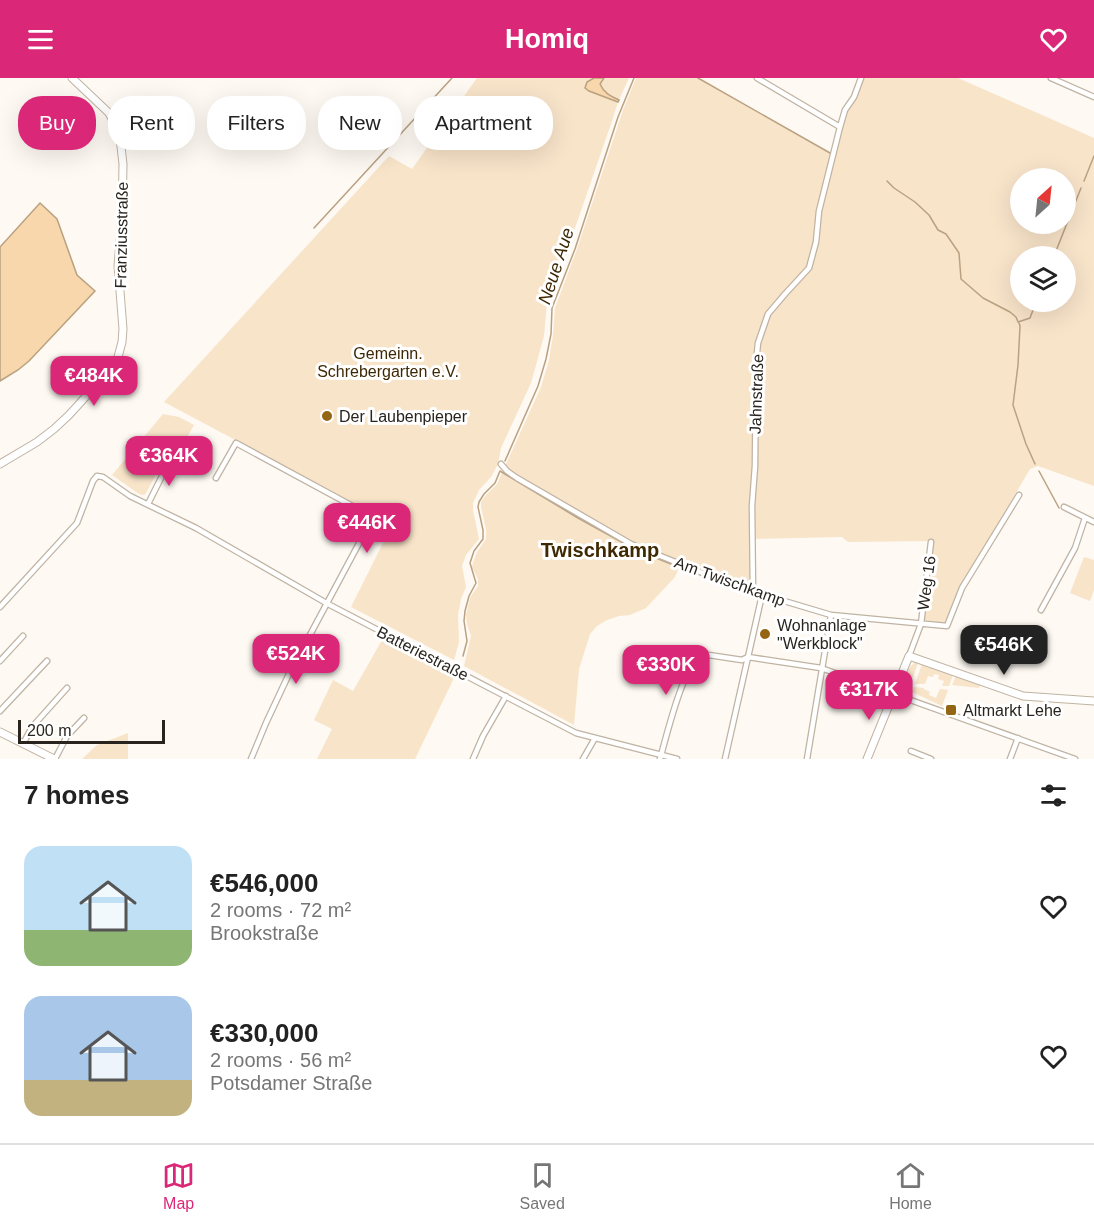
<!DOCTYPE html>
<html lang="en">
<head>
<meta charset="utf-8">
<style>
  body { margin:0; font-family:Helvetica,sans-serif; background:#f2f2f2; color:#222; height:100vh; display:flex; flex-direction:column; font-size:22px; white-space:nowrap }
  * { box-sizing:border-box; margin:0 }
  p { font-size:20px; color:#767676 }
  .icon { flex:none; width:33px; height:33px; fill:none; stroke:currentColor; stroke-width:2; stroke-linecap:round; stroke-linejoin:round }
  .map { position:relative; height:681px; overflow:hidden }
  .details { display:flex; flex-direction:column; background:#fff; flex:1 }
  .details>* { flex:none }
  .hud { position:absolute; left:18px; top:18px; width:600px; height:54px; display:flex; gap:12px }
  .needle { width:39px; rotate:27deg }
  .controls { position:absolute; left:1010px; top:90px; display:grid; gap:12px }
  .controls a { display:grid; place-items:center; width:66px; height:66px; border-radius:50%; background:#fff; box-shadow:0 6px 24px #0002; font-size:30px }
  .scale { position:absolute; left:18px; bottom:15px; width:147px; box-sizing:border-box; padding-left:6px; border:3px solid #29241e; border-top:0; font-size:16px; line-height:21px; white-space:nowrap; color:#29241e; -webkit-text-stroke:4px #fff; paint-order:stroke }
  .price { position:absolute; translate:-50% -51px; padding:0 14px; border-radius:12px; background:#db2777; color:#fff; font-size:20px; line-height:39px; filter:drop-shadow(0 2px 3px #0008) }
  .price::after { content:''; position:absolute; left:50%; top:36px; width:18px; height:14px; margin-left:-9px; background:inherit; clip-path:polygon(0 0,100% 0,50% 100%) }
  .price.active { background:#222; color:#fff }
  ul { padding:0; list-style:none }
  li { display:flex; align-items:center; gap:18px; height:150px; padding:0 24px }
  li span { display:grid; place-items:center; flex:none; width:168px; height:120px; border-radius:18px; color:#555 }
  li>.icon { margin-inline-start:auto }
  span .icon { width:72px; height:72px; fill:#fffc; stroke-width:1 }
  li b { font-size:26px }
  h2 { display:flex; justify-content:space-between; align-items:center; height:72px; padding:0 24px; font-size:26px }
  .chip { padding:0 21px; border-radius:24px; background:#fff; box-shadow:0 6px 24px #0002; font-size:21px; line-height:54px }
  .chip.active { background:#db2777; color:#fff }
  header { display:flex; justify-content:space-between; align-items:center; height:78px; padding:0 24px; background:#db2777; color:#fff; font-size:27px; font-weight:700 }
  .menu { display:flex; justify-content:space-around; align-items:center; height:84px; border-top:2px solid #e0e0e0; background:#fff; font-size:16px; color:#767676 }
  .menu a { display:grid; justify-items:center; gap:3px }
  .menu .active { color:#db2777 }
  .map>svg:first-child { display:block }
  .green { fill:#f8e4c9; fill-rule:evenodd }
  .water { fill:#f7d7ab; stroke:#b9a181; stroke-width:1.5 }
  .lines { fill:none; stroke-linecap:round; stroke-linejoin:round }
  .stream { stroke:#b9a181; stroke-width:1.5 }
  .street-casing { stroke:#bfb3a3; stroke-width:7 }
  .secondary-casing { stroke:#bfb3a3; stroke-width:9 }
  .street { stroke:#fff; stroke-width:4.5 }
  .secondary { stroke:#fff; stroke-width:7 }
  .poi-dot { fill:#946614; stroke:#fff; stroke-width:2 }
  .labels { text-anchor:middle; stroke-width:6; stroke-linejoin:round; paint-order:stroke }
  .street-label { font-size:16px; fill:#29241e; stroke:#fff }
  .park-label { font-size:16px; fill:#3e2804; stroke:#fff }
  .poi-label { font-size:16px; fill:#29241e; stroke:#fff; text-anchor:start }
  .water-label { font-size:18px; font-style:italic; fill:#3f2904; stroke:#fff }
  .quarter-label { font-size:20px; font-weight:bold; fill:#3f2903; stroke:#fff }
</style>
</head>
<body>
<header><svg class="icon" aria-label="menu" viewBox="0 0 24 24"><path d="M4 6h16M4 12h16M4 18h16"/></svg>Homiq<svg class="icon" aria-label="heart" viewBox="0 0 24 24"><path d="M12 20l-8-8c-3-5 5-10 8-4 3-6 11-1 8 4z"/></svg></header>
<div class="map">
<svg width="1094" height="681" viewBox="0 0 1094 681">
  <rect width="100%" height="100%" fill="#fef9f2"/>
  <!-- green -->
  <path class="green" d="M477,0H594L587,4L589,13L618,24L612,43L566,176L547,224L544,258L531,305L501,370L498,386L491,399L479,412L473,425V432L479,461L466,477L462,488L466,509L461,521L458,537L459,564L454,582L351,529L390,451L369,440L359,428L164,324L389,78L412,91Z
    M604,0H629L619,22C611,17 604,15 600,6Z
    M636,0H700L831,76L826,111L848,31L858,18L863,0H958L1094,60V408L1038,388L1030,391L956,517L945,545L924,542L933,463L848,464L842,459L750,461V507L736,506L681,484L675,499L646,530L630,537L619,538L607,542L597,548L590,556L579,591L574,647L464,588L471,558L467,546L466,537L469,524L471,518L478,508V501L472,489L473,485L477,474L486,461V451L481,429V424L486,417L497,406L541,309L549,282L553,257L555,230L577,171L623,32ZM1020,100H1065V146H1020ZM1020,178H1065V224H1020Z
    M163,336L179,339L194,347L177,377L165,370L160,378V389L146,415L144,417L139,416L112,397Z
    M1084,479L1094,482V512L1090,523L1070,515Z
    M382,562L454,600L415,681H317L332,651L314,642L333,602L353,613Z
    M914,585H918L908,613L903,611L902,608L909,590Z
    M922,586L953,597L949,608H942L944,603L938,601L939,597L934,596L933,599L928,598L925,606H915Z
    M956,598L980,607L979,610L952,607Z
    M914,609L924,610V611L930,614L929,617L936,620L940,611L948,612L942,628L912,614Z
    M128,655V681H82L97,667Z"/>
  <!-- water -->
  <path class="water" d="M594,0H604L600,6C604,15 610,18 619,22L618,24L589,13L585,10L587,4Z
    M40,125L57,141L77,197L95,213L29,283L18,292L0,303V169Z"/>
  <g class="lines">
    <!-- stream -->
    <path class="stream" d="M698,0L830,75
      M887,103L894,110L915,124L929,137L938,152L946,156L959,175L961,201L983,220L1010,234L1016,239L1018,244L1030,240L1036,224
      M1084,103L1094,78
      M314,150L452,0
      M1054,178L1081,110
      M1019,245L1020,248L1018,287L1013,327L1026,366L1035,386
      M505,383L538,308L546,281L551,256L552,230L575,171L618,39L634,0
      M1039,393L1059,430
      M463,578L467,563L464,543L465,533L469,518L476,505L470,485L474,473L483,461V452L478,429L479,424L484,416L495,405L500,393L578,440L636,472L676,488"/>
    <!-- street casing -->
    <g class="street-casing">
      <path id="street" d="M757,0L840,49
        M1051,0L1094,19
        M501,386L507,393L517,400L631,466L737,509L831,537L947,548L962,510L1019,417
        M216,400L236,365L358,431C365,438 366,447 364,456L288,598L266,645L251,681
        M148,426L170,382
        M1064,429L1094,444
        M753,514L752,428L755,388L756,284L758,265L768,236L785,216L809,190L816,164L819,133L840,49L845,32L854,19L861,0
        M0,529L77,445L93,403L97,398L103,399L130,418L196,450L328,526L576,655L677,681
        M1041,532L1075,470L1085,440
        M909,578L921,546L931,464
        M0,583L23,558
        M0,633L47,583
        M23,666L32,649L67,610
        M911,673L931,681
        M55,681L67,658L84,640
        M473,681L483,658L506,618
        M583,681L595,660
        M660,681C666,660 684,584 702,576L742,582L748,579L821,590L1075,681
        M725,681L762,517
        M807,681L831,537
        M1010,681L1018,660"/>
    </g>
    <!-- secondary casing -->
    <g class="secondary-casing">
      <path id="secondary" d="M0,386L37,364L54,351L69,337L110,292L118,279L122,264L123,251L118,188L122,139L123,86L120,60L115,46L109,35L72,0
        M0,654L54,681
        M867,681L909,578L1023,618L1094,623"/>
    </g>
    <!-- street -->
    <use href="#street" class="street"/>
    <!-- secondary -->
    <use href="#secondary" class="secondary"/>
  </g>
  <!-- markers -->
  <g class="poi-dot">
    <circle cx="327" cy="338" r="6"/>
    <circle cx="765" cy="556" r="6"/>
    <rect x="945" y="626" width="12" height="12" rx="3"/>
  </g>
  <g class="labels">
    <!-- street labels -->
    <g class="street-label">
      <text transform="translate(121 157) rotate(-89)" y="6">Franziusstraße</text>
      <text transform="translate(756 316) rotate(-88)" y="6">Jahnstraße</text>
      <text transform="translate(730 503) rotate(20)" y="6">Am Twischkamp</text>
      <text transform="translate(926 505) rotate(-82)" y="6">Weg 16</text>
      <text transform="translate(423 575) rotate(27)" y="6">Batteriestraße</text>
    </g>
    <!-- park labels -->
    <g class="park-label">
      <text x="388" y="281">Gemeinn.<tspan x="388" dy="18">Schrebergarten e.V.</tspan></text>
    </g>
    <!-- poi labels -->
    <g class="poi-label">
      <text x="339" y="344">Der Laubenpieper</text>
      <text x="777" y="553">Wohnanlage<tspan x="777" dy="18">"Werkblock"</tspan></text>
      <text x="963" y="638">Altmarkt Lehe</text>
    </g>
    <!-- water labels -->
    <g class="water-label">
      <text transform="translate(556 188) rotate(-72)" y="6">Neue Aue</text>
    </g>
    <!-- quarter labels -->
    <g class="quarter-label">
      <text x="600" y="479">Twischkamp</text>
    </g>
  </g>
</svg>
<div class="controls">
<a><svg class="needle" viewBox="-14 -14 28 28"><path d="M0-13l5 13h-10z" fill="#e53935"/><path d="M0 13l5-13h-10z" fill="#767676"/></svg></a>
<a><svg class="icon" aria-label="layers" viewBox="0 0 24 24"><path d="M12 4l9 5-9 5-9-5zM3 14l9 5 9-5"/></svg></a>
</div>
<div class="scale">200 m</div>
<b class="price" style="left:94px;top:329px">€484K</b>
<b class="price" style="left:169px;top:409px">€364K</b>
<b class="price" style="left:367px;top:476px">€446K</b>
<b class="price active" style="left:1004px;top:598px">€546K</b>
<b class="price" style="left:296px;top:607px">€524K</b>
<b class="price" style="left:666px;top:618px">€330K</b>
<b class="price" style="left:869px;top:643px">€317K</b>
<div class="hud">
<a class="chip active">Buy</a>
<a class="chip">Rent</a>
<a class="chip">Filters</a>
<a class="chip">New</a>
<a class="chip">Apartment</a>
</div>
</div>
<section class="details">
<h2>7 homes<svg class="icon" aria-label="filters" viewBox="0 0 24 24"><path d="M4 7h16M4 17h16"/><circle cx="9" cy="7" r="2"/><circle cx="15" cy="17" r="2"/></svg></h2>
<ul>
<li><span style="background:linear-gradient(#bfe0f5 70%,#8fb573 0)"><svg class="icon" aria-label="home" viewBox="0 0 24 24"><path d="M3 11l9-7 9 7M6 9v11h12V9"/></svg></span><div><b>€546,000</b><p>2 rooms · 72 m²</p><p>Brookstraße</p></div><svg class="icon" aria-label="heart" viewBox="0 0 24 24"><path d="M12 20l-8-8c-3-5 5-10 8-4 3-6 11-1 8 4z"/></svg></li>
<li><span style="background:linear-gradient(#a9c7e8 70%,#c2b280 0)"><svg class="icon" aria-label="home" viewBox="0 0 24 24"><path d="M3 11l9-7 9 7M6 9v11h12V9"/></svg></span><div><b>€330,000</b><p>2 rooms · 56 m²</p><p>Potsdamer Straße</p></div><svg class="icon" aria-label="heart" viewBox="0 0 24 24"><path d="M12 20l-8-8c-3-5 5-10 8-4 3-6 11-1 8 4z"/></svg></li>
</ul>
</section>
<nav class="menu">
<a class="active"><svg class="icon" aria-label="map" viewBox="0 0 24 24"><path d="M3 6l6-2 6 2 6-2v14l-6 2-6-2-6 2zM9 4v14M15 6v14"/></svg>Map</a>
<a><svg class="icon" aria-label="saved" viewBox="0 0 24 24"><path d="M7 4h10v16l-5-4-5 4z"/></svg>Saved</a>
<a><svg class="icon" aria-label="home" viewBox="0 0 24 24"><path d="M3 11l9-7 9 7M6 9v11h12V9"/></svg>Home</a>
</nav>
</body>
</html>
